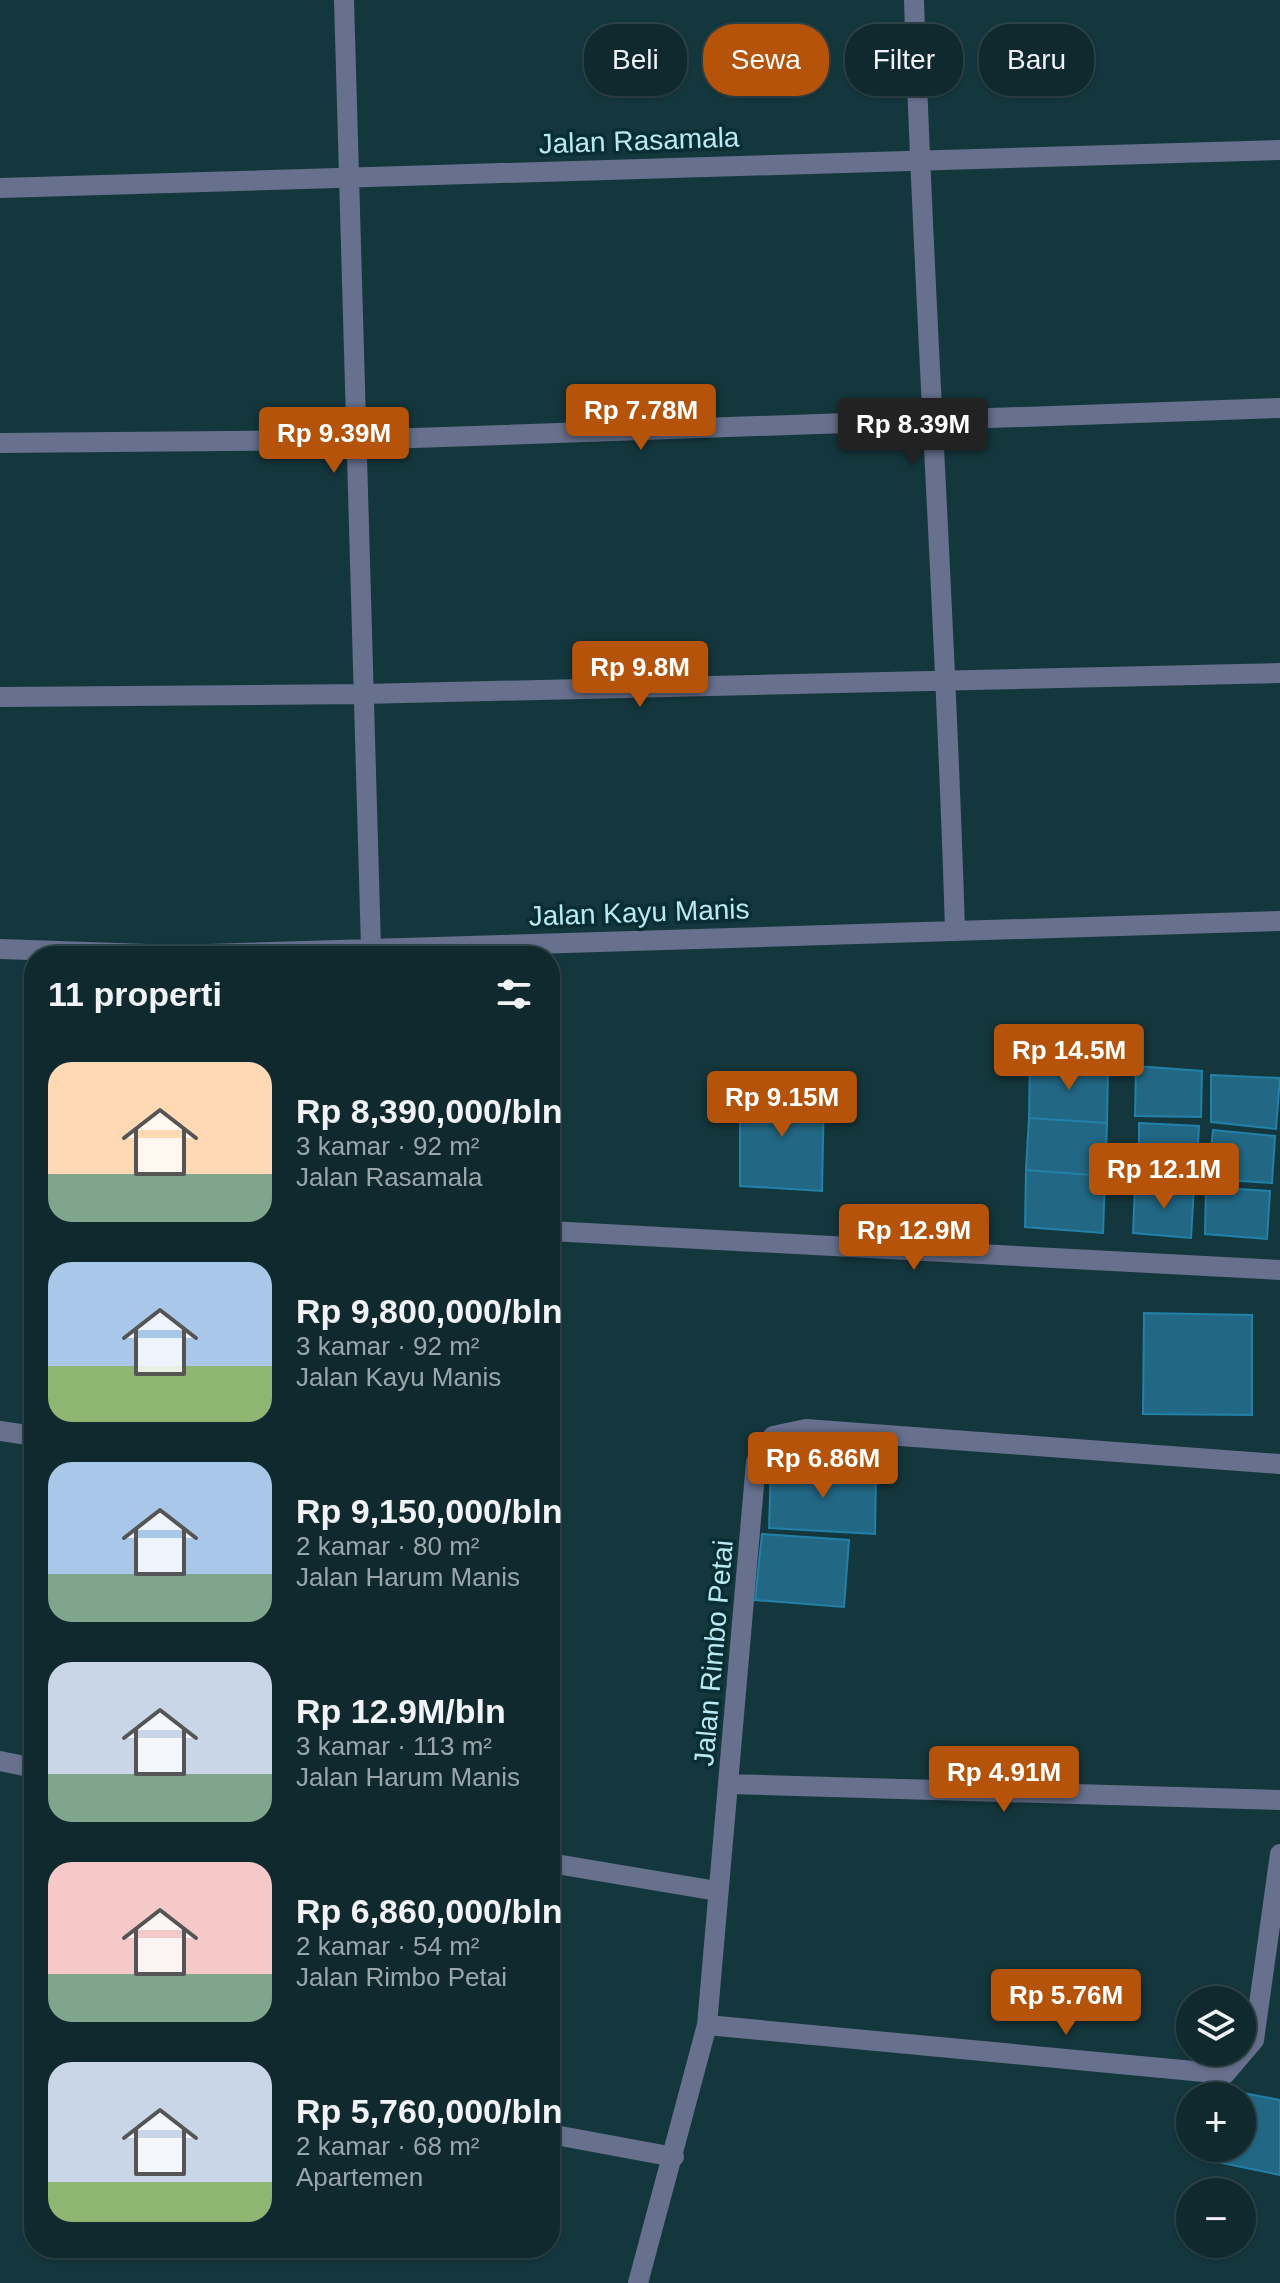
<!DOCTYPE html>
<html lang="id">
<head>
<meta charset="utf-8">
<style>
  body { margin:0; font-family:Helvetica,sans-serif; background:#183136; color:#f1f3f6; height:100vh; display:flex; flex-direction:column; font-size:30px; white-space:nowrap }
  * { box-sizing:border-box; margin:0 }
  p { font-size:26px; color:#9ba6aa }
  .icon { flex:none; width:44px; height:44px; fill:none; stroke:currentColor; stroke-width:2; stroke-linecap:round; stroke-linejoin:round }
  .map { position:relative; flex:1; overflow:hidden }
  .panel { position:absolute; left:24px; top:946px; width:536px; height:1312px; display:flex; flex-direction:column; background:#0f292e; border-radius:32px; box-shadow:0 2px 6px #0004,0 0 0 2px #2f454a }
  .panel>* { flex:none }
  .guide { position:absolute; left:584px; top:24px; width:576px; height:72px; display:flex; gap:16px }
  .fabs { position:absolute; left:1176px; top:1986px; display:grid; gap:16px }
  .fabs a { display:grid; place-items:center; width:80px; height:80px; border-radius:50%; background:#0f292e; box-shadow:0 2px 6px #0004,0 0 0 2px #2f454a; font-size:40px }
  .price { position:absolute; translate:-50% -68px; padding:0 18px; border-radius:8px; background:#b45309; color:#fff; font-size:26px; line-height:52px; filter:drop-shadow(0 2px 4px #0008) }
  .price::after { content:''; position:absolute; left:50%; top:48px; width:24px; height:18px; margin-left:-12px; background:inherit; clip-path:polygon(0 0,100% 0,50% 100%) }
  .price.on { background:#222; color:#fff }
  ul { padding:0; list-style:none }
  li { display:flex; align-items:center; gap:24px; height:200px; padding:0 24px }
  li span { display:grid; place-items:center; flex:none; width:224px; height:160px; border-radius:24px; color:#555 }
  li>.icon { margin-inline-start:auto }
  span .icon { width:96px; height:96px; fill:#fffc; stroke-width:1 }
  li b { font-size:34px }
  h2 { display:flex; justify-content:space-between; align-items:center; height:96px; padding:0 24px; font-size:34px }
  .chip { padding:0 28px; border-radius:32px; background:#0f292e; box-shadow:0 2px 6px #0004,0 0 0 2px #2f454a; font-size:28px; line-height:72px }
  .chip.on { background:#b45309; color:#fff }
  .map>svg:first-child { display:block }
  .building { fill:#226885; stroke:#2181a8; stroke-width:2 }
  .lines { fill:none; stroke-linecap:round; stroke-linejoin:round }
  .minor { stroke:#67708d; stroke-width:20 }
  .labels { text-anchor:middle; stroke-width:7; stroke-linejoin:round; paint-order:stroke }
  .street-label { font-size:28px; fill:#b9eaf4; stroke:#082d33 }
</style>
</head>
<body>
<div class="map">
<svg width="1280" height="2283" viewBox="0 0 1280 2283">
  <rect width="100%" height="100%" fill="#14373d"/>
  <!-- building -->
  <path class="building" d="M1030,1062L1108,1066L1107,1123L1029,1118Z
    M1136,1066L1202,1071L1201,1117L1135,1116Z
    M1211,1075L1280,1078L1276,1129L1211,1122Z
    M740,1089L824,1091L822,1191L740,1186Z
    M1029,1118L1107,1123L1105,1176L1026,1170Z
    M1139,1123L1199,1126L1196,1179L1139,1175Z
    M1213,1130L1275,1136L1272,1183L1208,1179Z
    M1026,1170L1105,1176L1103,1233L1025,1227Z
    M1135,1186L1194,1187L1191,1238L1133,1233Z
    M1206,1187L1270,1191L1267,1239L1205,1234Z
    M1144,1313L1252,1315V1415L1143,1414Z
    M771,1467L876,1472L875,1534L769,1528Z
    M762,1534L849,1540L844,1607L755,1600Z
    M1228,2090L1280,2100V2175L1212,2161L1215,2148H1242V2096H1227Z"/>
  <g class="lines">
    <!-- minor -->
    <path class="minor" d="M344,0L371,948
      M914,0C924,311 946,620 955,931
      M0,188L1280,150
      M0,443L355,440L1280,408
      M0,697L362,694L1280,673
      M0,949L176,955L1280,921
      M550,1231L1280,1270
      M0,1431L34,1436
      M0,1761L34,1768
      M730,1784L1280,1800
      M550,1863L717,1891
      M707,2025L1225,2074L1254,2040L1280,1854
      M550,2134L674,2157
      M638,2283L707,2025L756,1462L773,1436L806,1429L1280,1464"/>
  </g>
  <g class="labels">
    <!-- street labels -->
    <g class="street-label">
      <text transform="translate(639 140) rotate(-2)" y="10">Jalan Rasamala</text>
      <text transform="translate(639 912) rotate(-2)" y="10">Jalan Kayu Manis</text>
      <text transform="translate(713 1653) rotate(-85)" y="10">Jalan Rimbo Petai</text>
    </g>
  </g>
</svg>
<div class="fabs">
<a><svg class="icon" aria-label="layers" viewBox="0 0 24 24"><path d="M12 4l9 5-9 5-9-5zM3 14l9 5 9-5"/></svg></a>
<a>+</a>
<a>−</a>
</div>
<b class="price" style="left:641px;top:452px">Rp 7.78M</b>
<b class="price on" style="left:913px;top:466px">Rp 8.39M</b>
<b class="price" style="left:334px;top:475px">Rp 9.39M</b>
<b class="price" style="left:640px;top:709px">Rp 9.8M</b>
<b class="price" style="left:1069px;top:1092px">Rp 14.5M</b>
<b class="price" style="left:782px;top:1139px">Rp 9.15M</b>
<b class="price" style="left:1164px;top:1211px">Rp 12.1M</b>
<b class="price" style="left:914px;top:1272px">Rp 12.9M</b>
<b class="price" style="left:823px;top:1500px">Rp 6.86M</b>
<b class="price" style="left:1004px;top:1814px">Rp 4.91M</b>
<b class="price" style="left:1066px;top:2037px">Rp 5.76M</b>
<div class="guide">
<a class="chip">Beli</a>
<a class="chip on">Sewa</a>
<a class="chip">Filter</a>
<a class="chip">Baru</a>
</div>
<section class="panel">
<h2>11 properti<svg class="icon" aria-label="filters" viewBox="0 0 24 24"><path d="M4 7h16M4 17h16"/><circle cx="9" cy="7" r="2"/><circle cx="15" cy="17" r="2"/></svg></h2>
<ul>
<li><span style="background:linear-gradient(#ffd9b3 70%,#7fa58c 0)"><svg class="icon" aria-label="home" viewBox="0 0 24 24"><path d="M3 11l9-7 9 7M6 9v11h12V9"/></svg></span><div><b>Rp 8,390,000/bln</b><p>3 kamar · 92 m²</p><p>Jalan Rasamala</p></div></li>
<li><span style="background:linear-gradient(#a9c7e8 65%,#8fb573 0)"><svg class="icon" aria-label="home" viewBox="0 0 24 24"><path d="M3 11l9-7 9 7M6 9v11h12V9"/></svg></span><div><b>Rp 9,800,000/bln</b><p>3 kamar · 92 m²</p><p>Jalan Kayu Manis</p></div></li>
<li><span style="background:linear-gradient(#a9c7e8 70%,#7fa58c 0)"><svg class="icon" aria-label="home" viewBox="0 0 24 24"><path d="M3 11l9-7 9 7M6 9v11h12V9"/></svg></span><div><b>Rp 9,150,000/bln</b><p>2 kamar · 80 m²</p><p>Jalan Harum Manis</p></div></li>
<li><span style="background:linear-gradient(#c9d6e8 70%,#7fa58c 0)"><svg class="icon" aria-label="home" viewBox="0 0 24 24"><path d="M3 11l9-7 9 7M6 9v11h12V9"/></svg></span><div><b>Rp 12.9M/bln</b><p>3 kamar · 113 m²</p><p>Jalan Harum Manis</p></div></li>
<li><span style="background:linear-gradient(#f6c9c9 70%,#7fa58c 0)"><svg class="icon" aria-label="home" viewBox="0 0 24 24"><path d="M3 11l9-7 9 7M6 9v11h12V9"/></svg></span><div><b>Rp 6,860,000/bln</b><p>2 kamar · 54 m²</p><p>Jalan Rimbo Petai</p></div></li>
<li><span style="background:linear-gradient(#c9d6e8 75%,#8fb573 0)"><svg class="icon" aria-label="home" viewBox="0 0 24 24"><path d="M3 11l9-7 9 7M6 9v11h12V9"/></svg></span><div><b>Rp 5,760,000/bln</b><p>2 kamar · 68 m²</p><p>Apartemen</p></div></li>
</ul>
</section>
</div>
</body>
</html>
